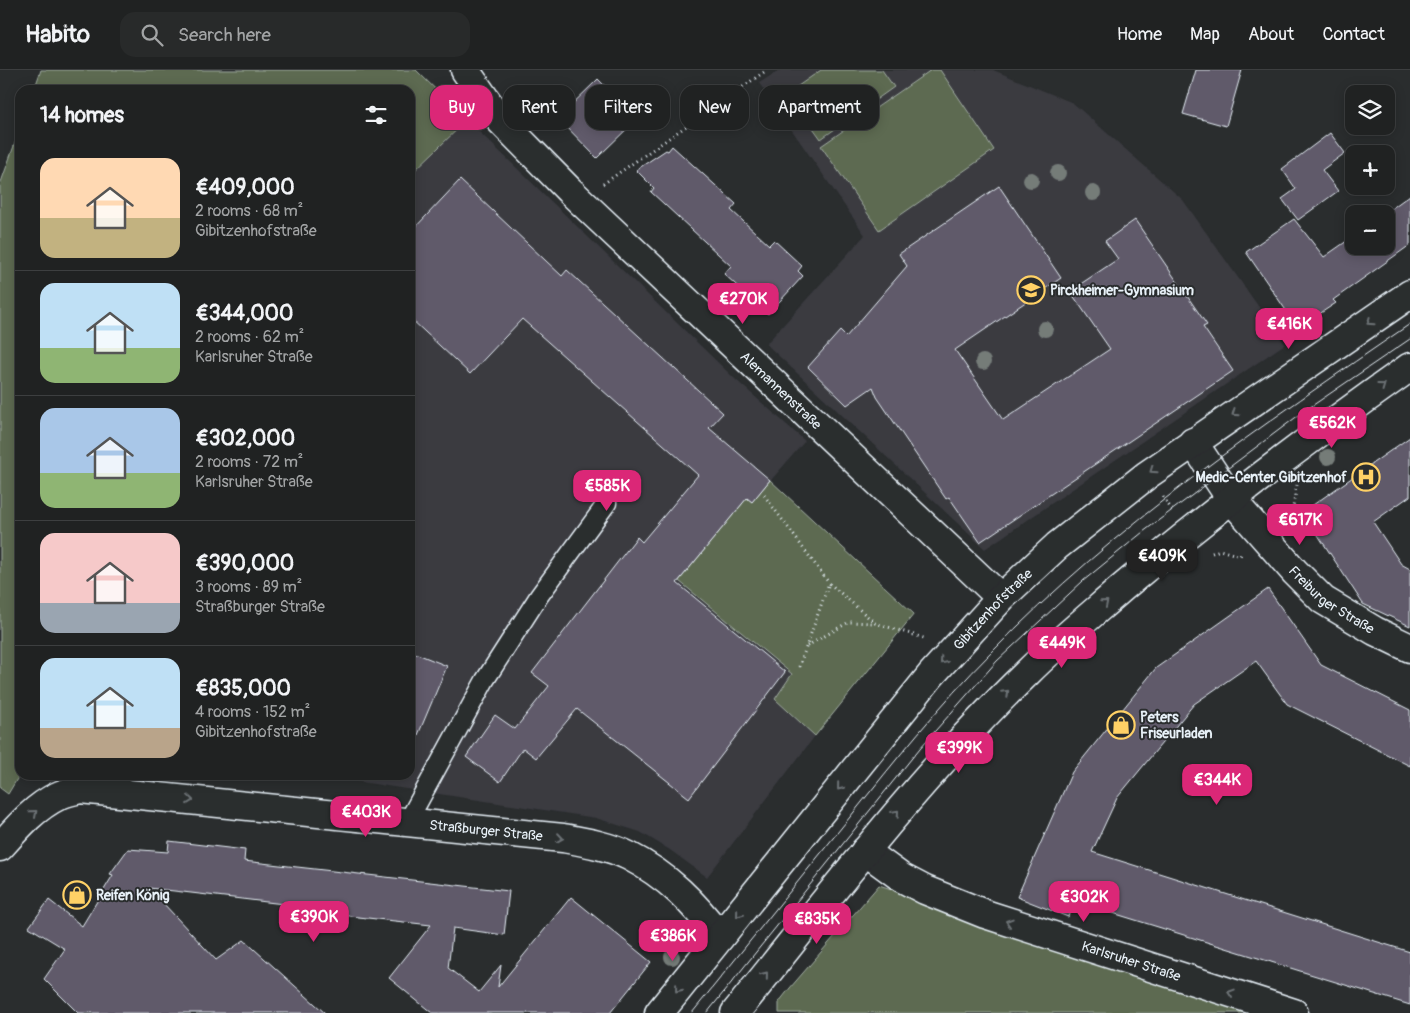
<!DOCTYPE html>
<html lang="en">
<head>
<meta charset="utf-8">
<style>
  body { margin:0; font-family:Pangolin,sans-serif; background:#282a2a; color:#f1f3f6; height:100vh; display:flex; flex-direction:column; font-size:19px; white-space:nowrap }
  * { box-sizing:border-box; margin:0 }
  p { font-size:16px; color:#a2a4a5 }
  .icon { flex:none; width:28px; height:28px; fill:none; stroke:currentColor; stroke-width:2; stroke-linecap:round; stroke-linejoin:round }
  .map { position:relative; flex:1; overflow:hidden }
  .drawer { position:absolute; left:15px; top:15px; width:400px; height:695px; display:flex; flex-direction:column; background:#202222; border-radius:15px; box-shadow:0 2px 12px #0003,0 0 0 1px #3d3f40 }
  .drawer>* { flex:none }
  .hud { position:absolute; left:430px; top:15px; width:475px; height:45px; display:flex; gap:10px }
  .fabs { position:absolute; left:1345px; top:15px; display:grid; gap:10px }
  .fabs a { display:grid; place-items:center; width:50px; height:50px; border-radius:10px; background:#202222; box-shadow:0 2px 12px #0003,0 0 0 1px #3d3f40; font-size:25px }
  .price { position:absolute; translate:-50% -42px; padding:0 11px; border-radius:10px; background:#db2777; color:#fff; font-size:16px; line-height:32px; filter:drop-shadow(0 1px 2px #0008) }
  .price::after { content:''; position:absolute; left:50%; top:30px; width:15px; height:11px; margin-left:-8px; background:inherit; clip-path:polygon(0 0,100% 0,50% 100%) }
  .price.selected { background:#222; color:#fff }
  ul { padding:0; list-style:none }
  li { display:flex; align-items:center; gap:15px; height:125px; padding:0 25px }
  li+li { border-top:1px solid #3d3f40 }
  li span { display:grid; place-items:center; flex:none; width:140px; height:100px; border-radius:15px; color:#555 }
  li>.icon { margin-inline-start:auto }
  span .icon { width:60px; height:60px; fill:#fffc; stroke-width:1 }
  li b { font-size:21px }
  h2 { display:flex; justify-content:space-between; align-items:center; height:60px; padding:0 25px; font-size:21px }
  .pill { padding:0 18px; border-radius:15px; background:#202222; box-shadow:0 2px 12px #0003,0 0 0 1px #3d3f40; font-size:18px; line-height:45px }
  .pill.selected { background:#db2777; color:#fff }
  header { display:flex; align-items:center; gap:30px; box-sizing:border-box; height:70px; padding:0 25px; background:#202222; border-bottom:1px solid #3d3f40 }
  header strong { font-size:24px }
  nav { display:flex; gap:28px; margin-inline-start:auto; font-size:18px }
  .search { width:350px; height:45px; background:#282a2a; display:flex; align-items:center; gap:12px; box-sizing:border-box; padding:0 18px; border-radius:15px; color:#a2a4a5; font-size:19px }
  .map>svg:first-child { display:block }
  .built { fill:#3a3a40 }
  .green { fill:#5d6a51; stroke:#a2aea4 }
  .building { fill:#615a6b; stroke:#e8f1f8 }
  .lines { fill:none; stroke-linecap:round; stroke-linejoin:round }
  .lane-casing { stroke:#e8f1f8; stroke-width:21 }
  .street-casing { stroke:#e8f1f8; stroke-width:31 }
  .secondary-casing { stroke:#e8f1f8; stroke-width:31 }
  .path { stroke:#e8f1f8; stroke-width:3; stroke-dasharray:1 4; stroke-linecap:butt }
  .lane { stroke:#2a2d2e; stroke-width:18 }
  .street { stroke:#2a2d2e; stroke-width:28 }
  .secondary { stroke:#2a2d2e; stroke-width:28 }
  .tram { stroke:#e8f1f8; stroke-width:1 }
  .tree { fill:#747b78 }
  .oneway { stroke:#6c7275 }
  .labels { text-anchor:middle; stroke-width:4; stroke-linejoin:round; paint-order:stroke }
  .poi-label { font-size:14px; font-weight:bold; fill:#e8f1f8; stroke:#2a2d2e; text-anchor:start }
  .street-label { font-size:14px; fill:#e8f1f8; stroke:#2a2d2e }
</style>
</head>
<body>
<header>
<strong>Habito</strong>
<div class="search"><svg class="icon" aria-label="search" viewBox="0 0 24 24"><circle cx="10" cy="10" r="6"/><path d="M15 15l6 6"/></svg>Search here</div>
<nav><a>Home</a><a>Map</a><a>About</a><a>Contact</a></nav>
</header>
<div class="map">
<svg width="1410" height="943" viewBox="0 0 1410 943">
  <rect width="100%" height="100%" fill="#2a2d2e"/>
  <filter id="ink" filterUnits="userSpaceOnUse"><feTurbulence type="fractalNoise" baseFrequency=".02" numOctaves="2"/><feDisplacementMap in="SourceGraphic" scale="10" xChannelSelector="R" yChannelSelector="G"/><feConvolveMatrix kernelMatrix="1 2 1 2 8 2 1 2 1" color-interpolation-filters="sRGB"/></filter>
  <g filter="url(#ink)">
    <!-- built -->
    <path class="built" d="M780,0H993L1073,33L1183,130L1285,274L985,479L766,274L865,165L759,13Z
      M467,50L735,309L805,371L752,432L747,428L679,511L792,604L776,629L815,666L707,807L670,780L640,762L596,748L315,705H410V105Z"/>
    <!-- green -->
    <path class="green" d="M41,0H416L467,50L410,105V20H34Z
      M821,0H882L894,17L821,69L788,23Z
      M931,0H940L994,80L879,160L821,76Z
      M20,59V704L8,724L0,718V115Z
      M770,410L914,544L815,666L775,629L792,604L679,511L747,428L752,432Z
      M879,815L1275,943H779V932L790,918Z"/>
    <!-- building -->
    <path class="building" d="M1196,0H1242L1226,56L1183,44Z
      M598,9L637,49L597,88L558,48Z
      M1330,63L1345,83L1322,100L1338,121L1298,150L1282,129L1296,119L1282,99Z
      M672,76L736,134L731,140L769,175L774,170L802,196L798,201L803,206L768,244L724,204L731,196L651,122L654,118L636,100L666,80L668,81Z
      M460,110L562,206L567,200L723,343L709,358L770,410L752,432L747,428L677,513L785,602L689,728L577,639L536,688L523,678L500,712L466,687L495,645L515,659L549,616L532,603L637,467L642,472L698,405L522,249L470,304L410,248V163Z
      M999,116L1061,208L955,280L1003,350L1110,279L1070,221L1118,189L1105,171L1135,150L1207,255L1203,257L1233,301L980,472L949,427L946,429L877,327L873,317L847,335L808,297L840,261L846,267L907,196L899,184Z
      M1410,125V175L1333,230L1336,233L1310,250L1308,247L1296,255L1246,182L1294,149L1324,187L1354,166V176H1386V144H1384Z
      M1410,367V426L1373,452L1401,494L1410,499V556L1363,534L1303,442Z
      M1268,519L1321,595L1410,640V696L1287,634L1256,591L1194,634L1117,728L1092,782L1410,882V935L1074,831L1068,847L1017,827L1072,702L1156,598Z
      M410,581L447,596L410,684Z
      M169,771L245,780L244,791L509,821L504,865L453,858L448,898L479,922L501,895L498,917L571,827L651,892L610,943H432L389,908L431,855L286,839L292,835L149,818L216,890L244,870L325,943H78L44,909L65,879L29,857L49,830L82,856L113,805L110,804L128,779L168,782Z"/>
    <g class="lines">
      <!-- lane casing -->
      <g class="lane-casing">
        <path id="lane" d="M408,751L485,610L539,526L607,433"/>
      </g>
      <!-- street casing -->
      <g class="street-casing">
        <g id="street">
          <path id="s1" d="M465,0L500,50L569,120L1001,528"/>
          <path id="s2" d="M1193,372L1231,429L1295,502L1323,530L1375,561L1410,578"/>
          <path id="s3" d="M0,777C17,758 35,737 58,726C65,722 73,721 80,719L563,768C585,772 609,776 629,786C668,806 694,833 720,867"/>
          <path id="s4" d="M865,781L902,808L925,820L985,844L1294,943"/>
        </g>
      </g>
      <!-- secondary casing -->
      <g class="secondary-casing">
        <g id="secondary">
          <path id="s5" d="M659,943L931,605L1001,528L1057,476L1147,405L1410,224"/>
          <path d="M735,943C829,827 919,707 1027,603C1057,573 1090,546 1122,518C1214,440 1311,367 1410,297"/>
        </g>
      </g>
      <!-- path -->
      <path class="path" d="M603,114L767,0
        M764,425L829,513L875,553L927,569
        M1163,427L1172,440
        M1283,446L1293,437L1297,415
        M1212,483L1220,480L1240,486L1241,484
        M807,576L849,552L874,553
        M799,597L829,513"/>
      <!-- lane -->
      <use href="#lane" class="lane"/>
      <!-- street -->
      <use href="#street" class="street"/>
      <!-- secondary -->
      <use href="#secondary" class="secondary"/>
      <!-- tram -->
      <path class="tram" d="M692,943C745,878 797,812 850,747C895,691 940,634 991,583C1115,455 1264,354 1410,254
        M707,943L920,678L997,591L1083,511L1143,462L1303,342L1410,269"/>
    </g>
    <!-- trees -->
    <g class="tree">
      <circle cx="1058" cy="103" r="8"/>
      <circle cx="1031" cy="110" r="8"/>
      <circle cx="1093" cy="123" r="8"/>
      <circle cx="1045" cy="259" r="8"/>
      <circle cx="983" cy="292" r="8"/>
      <circle cx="1328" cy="387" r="8"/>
      <circle cx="672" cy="887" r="8"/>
    </g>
    <!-- one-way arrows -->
    <defs><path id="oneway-chevron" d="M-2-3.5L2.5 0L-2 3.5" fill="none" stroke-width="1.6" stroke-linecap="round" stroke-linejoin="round" transform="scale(1.25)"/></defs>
    <g class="oneway">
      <use href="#oneway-chevron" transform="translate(1370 252) rotate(146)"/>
      <use href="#oneway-chevron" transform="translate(1382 316) rotate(-36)"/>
      <use href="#oneway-chevron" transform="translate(1235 343) rotate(145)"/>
      <use href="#oneway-chevron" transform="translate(1153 400) rotate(145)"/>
      <use href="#oneway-chevron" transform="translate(1105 533) rotate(-40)"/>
      <use href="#oneway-chevron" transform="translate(943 591) rotate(131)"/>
      <use href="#oneway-chevron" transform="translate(1006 623) rotate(-45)"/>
      <use href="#oneway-chevron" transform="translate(840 717) rotate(129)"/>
      <use href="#oneway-chevron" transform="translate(190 730) rotate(6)"/>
      <use href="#oneway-chevron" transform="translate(34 743) rotate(-41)"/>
      <use href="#oneway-chevron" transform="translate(896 743) rotate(-49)"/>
      <use href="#oneway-chevron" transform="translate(560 768) rotate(8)"/>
      <use href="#oneway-chevron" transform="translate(739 844) rotate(129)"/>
      <use href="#oneway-chevron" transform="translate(1009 852) rotate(-162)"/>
      <use href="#oneway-chevron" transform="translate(765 905) rotate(-51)"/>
      <use href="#oneway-chevron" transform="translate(678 919) rotate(129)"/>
      <use href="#oneway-chevron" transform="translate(1231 923) rotate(-162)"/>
    </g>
  </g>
  <!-- icons -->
  <defs>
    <g id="school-ring" transform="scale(1.4375)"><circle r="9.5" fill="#2a2d2e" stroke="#ffd166" stroke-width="1.5"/><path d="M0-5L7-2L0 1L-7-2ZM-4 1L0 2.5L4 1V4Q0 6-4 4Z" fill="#ffd166"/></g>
    <g id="hospital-ring" transform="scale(1.4375)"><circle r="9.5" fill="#2a2d2e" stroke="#ffd166" stroke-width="1.5"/><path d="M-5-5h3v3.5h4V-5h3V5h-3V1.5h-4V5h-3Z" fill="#ffd166"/></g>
    <g id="shop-ring" transform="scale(1.4375)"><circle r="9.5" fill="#2a2d2e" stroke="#ffd166" stroke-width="1.5"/><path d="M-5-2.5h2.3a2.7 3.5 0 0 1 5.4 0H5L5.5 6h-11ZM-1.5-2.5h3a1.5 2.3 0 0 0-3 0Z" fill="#ffd166"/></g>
  </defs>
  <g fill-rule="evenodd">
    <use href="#school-ring" x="1031" y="220"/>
    <use href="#hospital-ring" x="1366" y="407"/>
    <use href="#shop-ring" x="1121" y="655"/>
    <use href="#shop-ring" x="77" y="825"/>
  </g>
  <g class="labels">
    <!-- poi labels -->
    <g class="poi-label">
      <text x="1050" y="225">Pirckheimer-Gymnasium</text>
      <text x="1347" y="412" text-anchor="end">Medic-Center Gibitzenhof</text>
      <text x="1140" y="652">Peters<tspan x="1140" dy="16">Friseurladen</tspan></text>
      <text x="96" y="830">Reifen König</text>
    </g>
    <!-- street labels -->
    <g class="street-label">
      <text dy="5" stroke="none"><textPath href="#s1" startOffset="451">Alemannenstraße</textPath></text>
      <text dy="5" stroke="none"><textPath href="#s2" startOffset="212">Freiburger Straße</textPath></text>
      <text dy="5" stroke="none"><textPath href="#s5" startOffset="524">Gibitzenhofstraße</textPath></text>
      <text dy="5" stroke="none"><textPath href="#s3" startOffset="509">Straßburger Straße</textPath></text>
      <text dy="5" stroke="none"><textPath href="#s4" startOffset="290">Karlsruher Straße</textPath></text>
    </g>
  </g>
</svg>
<div class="fabs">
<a><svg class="icon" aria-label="layers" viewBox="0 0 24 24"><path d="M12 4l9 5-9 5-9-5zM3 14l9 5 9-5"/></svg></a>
<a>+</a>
<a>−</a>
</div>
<b class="price" style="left:743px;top:255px">€270K</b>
<b class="price" style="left:1289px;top:280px">€416K</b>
<b class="price" style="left:1332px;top:379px">€562K</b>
<b class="price" style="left:607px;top:442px">€585K</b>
<b class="price" style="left:1300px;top:476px">€617K</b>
<b class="price selected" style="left:1162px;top:512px">€409K</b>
<b class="price" style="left:1062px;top:599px">€449K</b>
<b class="price" style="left:959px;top:704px">€399K</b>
<b class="price" style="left:1217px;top:736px">€344K</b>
<b class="price" style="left:366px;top:768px">€403K</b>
<b class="price" style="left:1084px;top:853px">€302K</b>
<b class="price" style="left:314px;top:873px">€390K</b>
<b class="price" style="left:817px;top:875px">€835K</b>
<b class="price" style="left:673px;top:892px">€386K</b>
<div class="hud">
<a class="pill selected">Buy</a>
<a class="pill">Rent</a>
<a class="pill">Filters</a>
<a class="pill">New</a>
<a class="pill">Apartment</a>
</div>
<section class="drawer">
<h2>14 homes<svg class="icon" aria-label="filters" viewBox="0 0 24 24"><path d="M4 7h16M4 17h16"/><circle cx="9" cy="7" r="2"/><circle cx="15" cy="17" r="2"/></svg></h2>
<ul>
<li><span style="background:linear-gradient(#ffd9b3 60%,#c2b280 0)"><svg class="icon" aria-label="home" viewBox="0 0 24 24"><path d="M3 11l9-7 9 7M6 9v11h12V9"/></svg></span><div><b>€409,000</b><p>2 rooms · 68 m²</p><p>Gibitzenhofstraße</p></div></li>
<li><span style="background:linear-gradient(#bfe0f5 65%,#8fb573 0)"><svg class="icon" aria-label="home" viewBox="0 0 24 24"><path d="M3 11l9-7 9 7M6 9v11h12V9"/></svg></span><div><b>€344,000</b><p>2 rooms · 62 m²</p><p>Karlsruher Straße</p></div></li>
<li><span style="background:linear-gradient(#a9c7e8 65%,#8fb573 0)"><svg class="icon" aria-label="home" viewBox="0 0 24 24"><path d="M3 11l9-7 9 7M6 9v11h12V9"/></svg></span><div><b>€302,000</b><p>2 rooms · 72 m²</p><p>Karlsruher Straße</p></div></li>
<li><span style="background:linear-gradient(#f6c9c9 70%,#9aa5b1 0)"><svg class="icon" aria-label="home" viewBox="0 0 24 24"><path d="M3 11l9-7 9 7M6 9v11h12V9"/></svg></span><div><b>€390,000</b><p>3 rooms · 89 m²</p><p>Straßburger Straße</p></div></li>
<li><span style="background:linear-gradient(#bfe0f5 70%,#b9a48a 0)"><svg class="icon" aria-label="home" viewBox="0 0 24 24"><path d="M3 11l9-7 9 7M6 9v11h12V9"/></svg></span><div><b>€835,000</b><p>4 rooms · 152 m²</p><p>Gibitzenhofstraße</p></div></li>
</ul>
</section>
</div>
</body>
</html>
